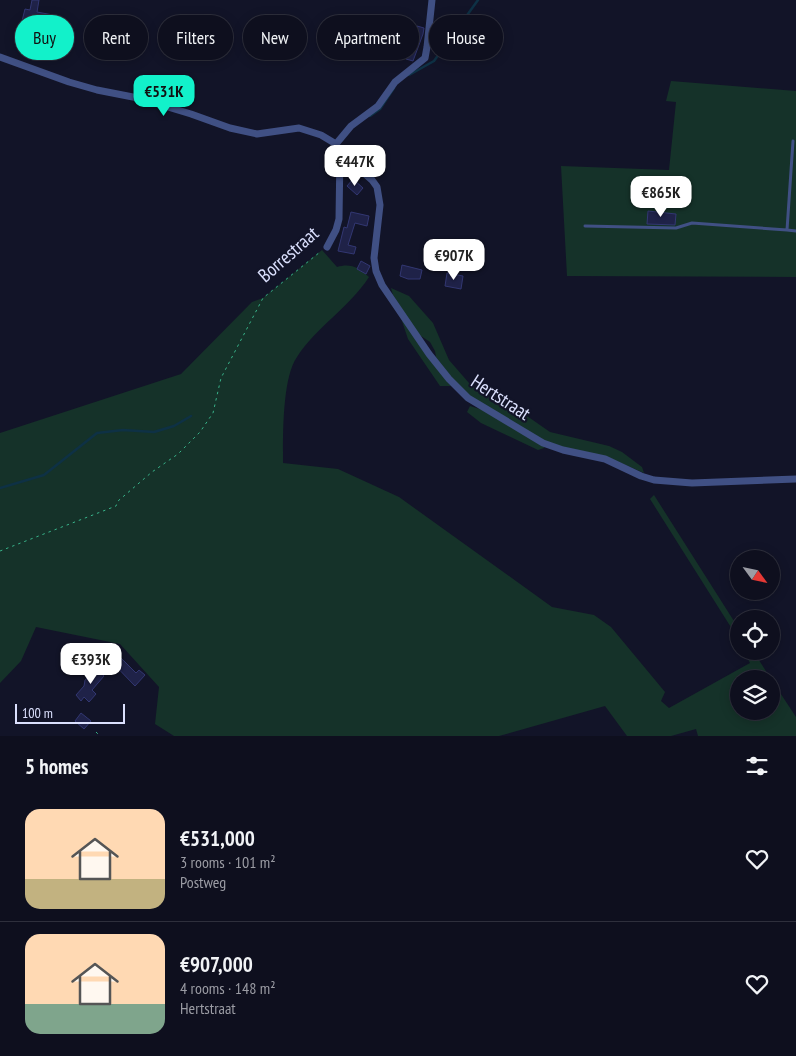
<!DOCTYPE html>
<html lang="en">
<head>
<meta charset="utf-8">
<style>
  body { margin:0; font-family:"PT Sans Narrow",sans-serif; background:#1c1d2b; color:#f1f3f6; height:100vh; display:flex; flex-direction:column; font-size:19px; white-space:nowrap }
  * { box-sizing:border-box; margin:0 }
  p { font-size:16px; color:#9b9ca4 }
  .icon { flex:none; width:28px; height:28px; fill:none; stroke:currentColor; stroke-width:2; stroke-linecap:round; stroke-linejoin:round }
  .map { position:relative; height:736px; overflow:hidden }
  .drawer { display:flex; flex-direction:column; background:#0e0f1e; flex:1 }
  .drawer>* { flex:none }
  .guide { position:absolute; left:15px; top:15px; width:500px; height:45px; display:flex; gap:10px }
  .needle { width:32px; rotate:123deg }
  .tools { position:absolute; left:730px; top:550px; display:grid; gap:10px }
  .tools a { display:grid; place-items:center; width:50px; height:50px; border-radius:50%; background:#0e0f1e; box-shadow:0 2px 12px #0003,0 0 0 1px #2e2f3c; font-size:25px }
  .scale { position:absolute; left:15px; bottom:12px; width:110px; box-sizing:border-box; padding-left:5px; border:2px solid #dbe0fd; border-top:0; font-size:14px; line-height:18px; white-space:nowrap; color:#dbe0fd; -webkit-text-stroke:4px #121428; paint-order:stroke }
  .price { position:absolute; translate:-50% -42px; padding:0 11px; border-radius:10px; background:#fff; color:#222; font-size:16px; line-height:32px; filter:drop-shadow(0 1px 2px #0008) }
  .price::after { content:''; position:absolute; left:50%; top:30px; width:15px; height:11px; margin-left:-8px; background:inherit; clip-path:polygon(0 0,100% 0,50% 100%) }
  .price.on { background:#12f1ca; color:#111 }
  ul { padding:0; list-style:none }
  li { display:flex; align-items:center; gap:15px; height:125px; padding:0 25px }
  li+li { border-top:1px solid #2e2f3c }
  li span { display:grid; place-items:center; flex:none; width:140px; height:100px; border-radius:15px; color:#555 }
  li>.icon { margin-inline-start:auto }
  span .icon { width:60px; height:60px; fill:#fffc; stroke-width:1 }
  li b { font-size:21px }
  h2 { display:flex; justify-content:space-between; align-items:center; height:60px; padding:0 25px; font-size:21px }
  .pill { padding:0 18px; border-radius:22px; background:#0e0f1e; box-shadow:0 2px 12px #0003,0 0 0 1px #2e2f3c; font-size:18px; line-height:45px }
  .pill.on { background:#12f1ca; color:#111 }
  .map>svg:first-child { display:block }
  .green { fill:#153229 }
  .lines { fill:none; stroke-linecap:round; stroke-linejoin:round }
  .stream { stroke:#0e3145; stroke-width:2.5 }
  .building { fill:#1f2248; stroke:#323772 }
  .path { stroke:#38b48a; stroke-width:1; stroke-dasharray:2.5 4; stroke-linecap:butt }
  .lane { stroke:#405084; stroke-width:3 }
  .street { stroke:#405084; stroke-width:7 }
  .labels { text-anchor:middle; stroke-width:4.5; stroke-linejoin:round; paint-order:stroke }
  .street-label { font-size:19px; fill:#dbe0fd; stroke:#121428 }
</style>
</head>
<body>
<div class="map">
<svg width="796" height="736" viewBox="0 0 796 736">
  <rect width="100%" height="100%" fill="#121428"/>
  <!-- green -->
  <path class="green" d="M671,81L796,91V277L567,276L561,166L669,170L676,102L666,101Z
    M322,250L337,267C350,263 359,267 369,277C349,308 316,327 297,357C282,378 283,437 283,463L338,469L399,497L552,607L594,615L611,627L665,692L661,701L669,708L750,663L744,651H753L771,679H739V711H771V679L796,717V736H698L696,729L671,736H627L605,706L499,736H174L155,724L159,687L120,644L36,627L21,661L0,683V433L181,374L252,302L263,298Z
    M391,288L409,296L433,323L449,360L469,383L491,398L527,416L550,432L609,446L622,452L642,467L644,473L605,456L563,447L544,441L474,400L452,378L436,357L435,351L430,342L418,334L393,295Z
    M401,318L426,355L451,386H440L408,339Z
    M470,406L483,410L545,446L544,448L538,450L481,423L467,412Z
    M654,495L739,629V640L650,499Z"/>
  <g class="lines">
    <!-- stream -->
    <path class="stream" d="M409,75L434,61L478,0
      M370,116L380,109L394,88
      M0,488L44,475L97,433L123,430L154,432L174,426L191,416"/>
  </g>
  <!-- building -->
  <path class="building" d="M32,0H39L37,12L53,15L49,35L45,34L43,47L34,45L33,49L27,48L29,40L26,39L30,23L22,21L25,9L30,10Z
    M417,26L424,28L423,34L413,61L406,59L411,40L410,39L413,30L416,31Z
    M353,179L363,188L357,195L347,186Z
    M648,211L676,214L675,225L647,224Z
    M351,212L369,216L367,226L355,223L348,245L356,247L354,254L338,251L344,227L347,228Z
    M361,261L370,266L366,274L357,269Z
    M402,265L422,270L420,279H408L400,276Z
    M447,273L463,276L461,289L445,286Z
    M113,650L136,673L139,670L145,675L135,686L107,657Z
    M98,667L103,672L102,674L104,676L92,690L96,694L89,702L84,697L81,701L76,695L84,686L85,680Z
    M81,713L91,721L84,729L75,721Z"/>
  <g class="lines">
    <!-- path -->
    <path class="path" d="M0,551L116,506L118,501L152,472L178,454L200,432L213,413L221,378L263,298L320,252
      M96,732L100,736"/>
    <!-- lane -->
    <path class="lane" d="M793,141L787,230L796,231
      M585,226L676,228L692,223L787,230"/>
    <!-- street -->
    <path class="street" d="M0,57L69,82L97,90L138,98L191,114L230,128L257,134L299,128L321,135L336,144
      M336,144L351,126L378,106L395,82L425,58L427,47L432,0
      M340,152L372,180L377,187L380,205L374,258L376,271L382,285L429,354L449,379L468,398L543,443L563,450L605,459L641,476L654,480L692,483L796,479
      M327,247L336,230L339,219L340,151"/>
  </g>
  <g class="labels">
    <!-- street labels -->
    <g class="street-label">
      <text transform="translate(288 254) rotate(-41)" y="7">Borrestraat</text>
      <text transform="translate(501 397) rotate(33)" y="7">Hertstraat</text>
    </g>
  </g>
</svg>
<div class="tools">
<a><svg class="needle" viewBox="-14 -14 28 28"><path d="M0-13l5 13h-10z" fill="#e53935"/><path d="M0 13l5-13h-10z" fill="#9b9ca4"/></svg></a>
<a><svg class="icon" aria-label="locate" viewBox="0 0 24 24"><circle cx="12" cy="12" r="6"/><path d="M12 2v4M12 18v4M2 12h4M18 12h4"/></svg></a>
<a><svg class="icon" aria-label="layers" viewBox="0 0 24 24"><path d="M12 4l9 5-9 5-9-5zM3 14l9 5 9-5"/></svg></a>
</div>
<div class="scale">100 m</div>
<b class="price on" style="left:164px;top:117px">€531K</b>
<b class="price" style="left:355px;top:187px">€447K</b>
<b class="price" style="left:661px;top:218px">€865K</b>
<b class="price" style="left:454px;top:281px">€907K</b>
<b class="price" style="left:91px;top:685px">€393K</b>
<div class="guide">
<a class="pill on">Buy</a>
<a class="pill">Rent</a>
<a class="pill">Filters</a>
<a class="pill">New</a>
<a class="pill">Apartment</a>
<a class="pill">House</a>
</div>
</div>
<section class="drawer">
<h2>5 homes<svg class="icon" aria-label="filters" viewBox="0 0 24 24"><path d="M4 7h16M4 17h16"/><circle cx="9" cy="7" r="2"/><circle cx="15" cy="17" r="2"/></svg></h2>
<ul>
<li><span style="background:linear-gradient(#ffd9b3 70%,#c2b280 0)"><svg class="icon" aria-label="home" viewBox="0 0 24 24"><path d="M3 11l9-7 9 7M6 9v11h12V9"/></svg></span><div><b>€531,000</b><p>3 rooms · 101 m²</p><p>Postweg</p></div><svg class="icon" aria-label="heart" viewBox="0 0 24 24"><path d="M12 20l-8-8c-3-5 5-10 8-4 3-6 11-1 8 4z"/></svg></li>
<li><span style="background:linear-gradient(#ffd9b3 70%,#7fa58c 0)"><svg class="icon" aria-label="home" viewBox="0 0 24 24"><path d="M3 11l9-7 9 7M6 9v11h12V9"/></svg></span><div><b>€907,000</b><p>4 rooms · 148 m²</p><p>Hertstraat</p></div><svg class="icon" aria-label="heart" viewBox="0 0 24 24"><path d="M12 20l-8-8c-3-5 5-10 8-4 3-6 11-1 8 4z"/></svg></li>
</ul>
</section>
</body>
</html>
